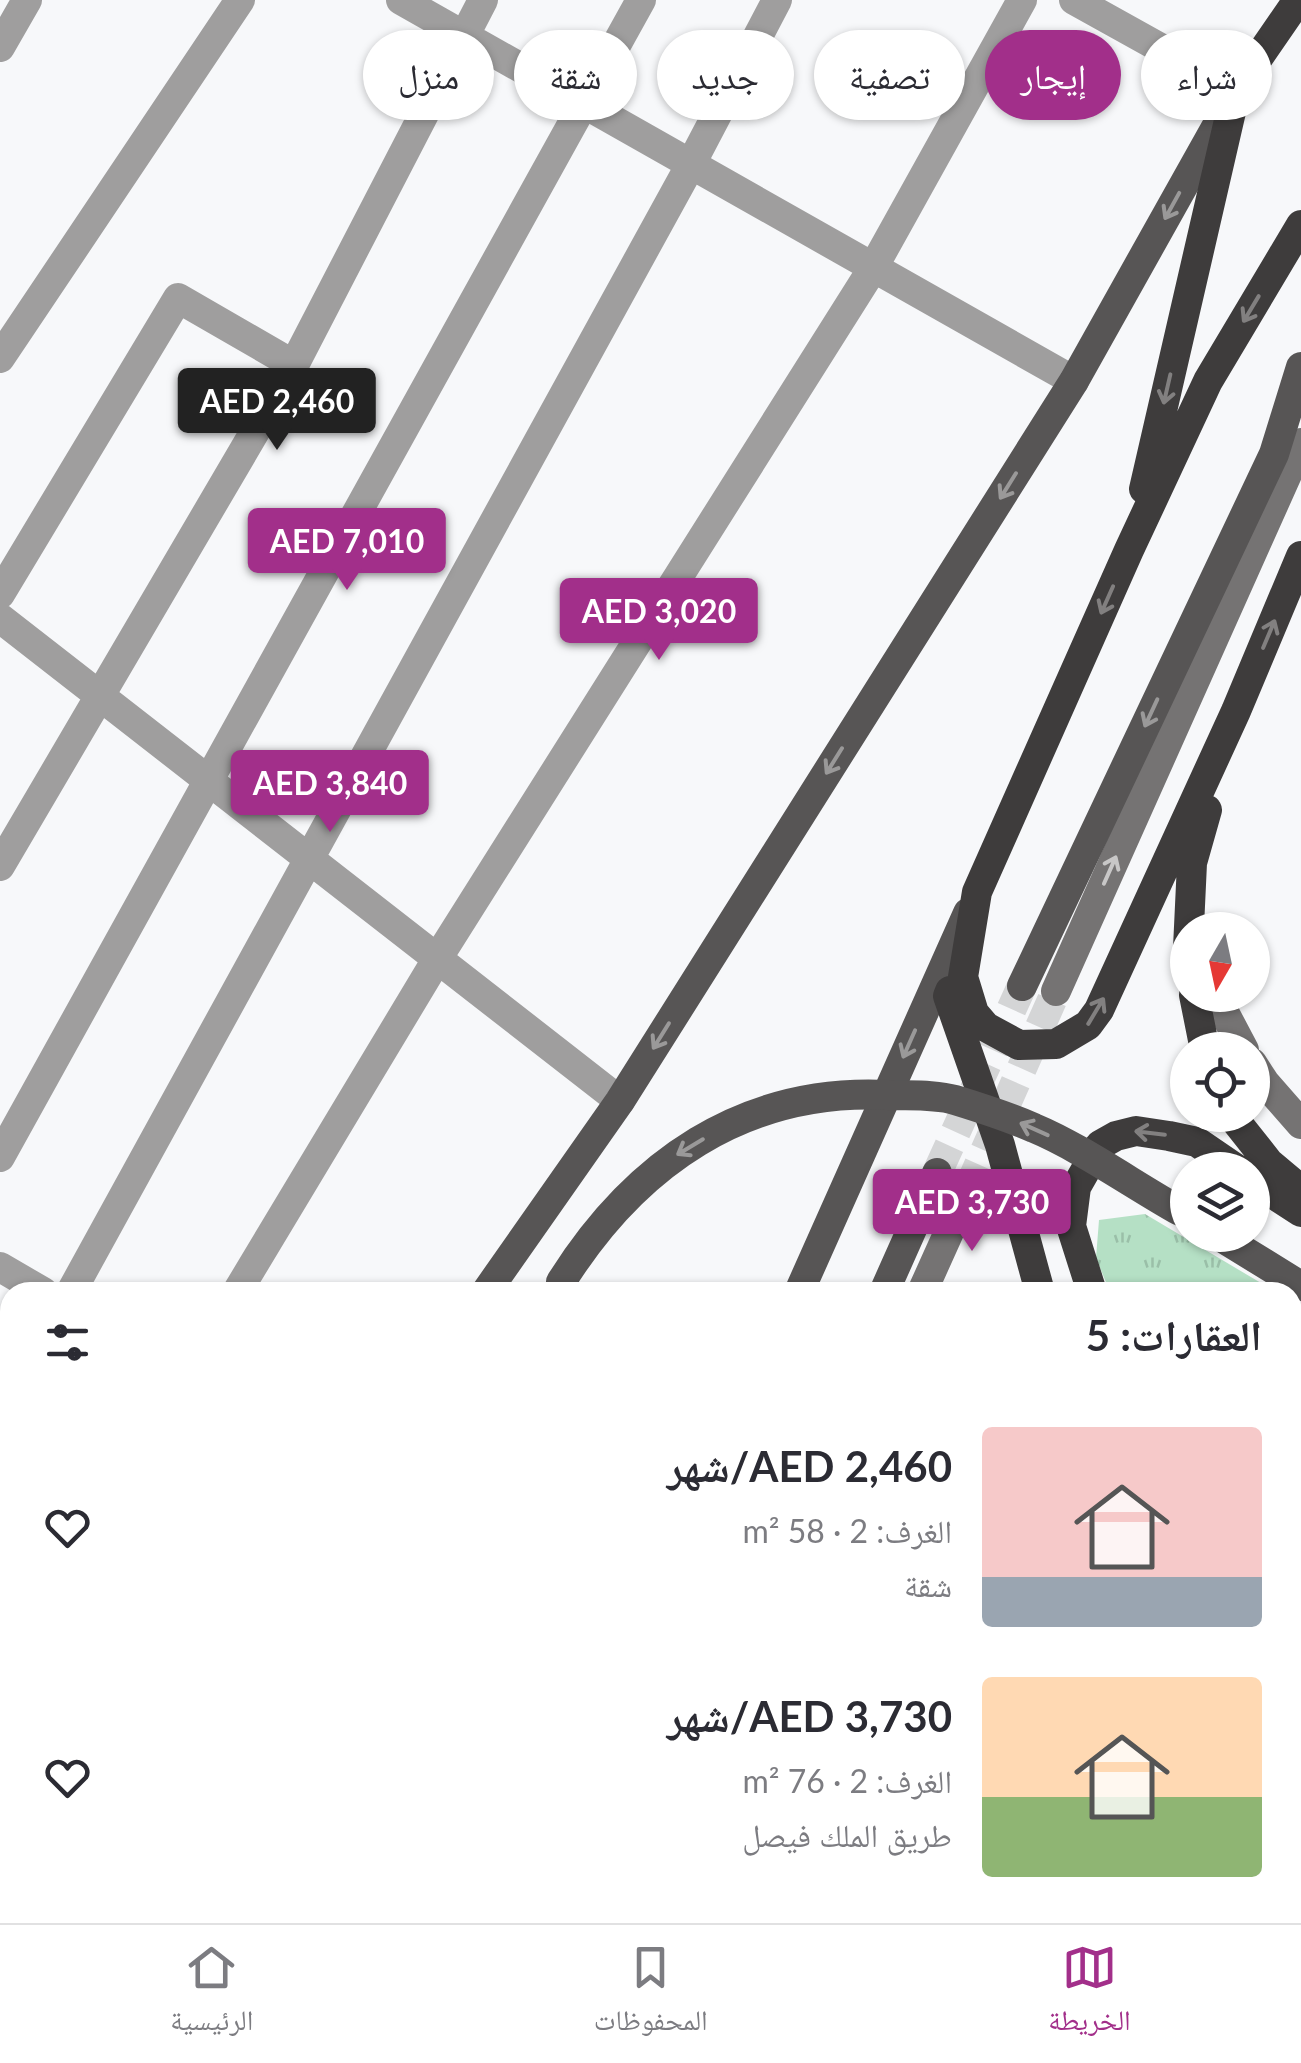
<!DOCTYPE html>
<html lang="ar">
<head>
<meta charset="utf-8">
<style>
  body { margin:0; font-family:Lato,"Noto Naskh Arabic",sans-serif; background:#f7f7f7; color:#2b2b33; direction:rtl; height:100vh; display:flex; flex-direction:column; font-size:38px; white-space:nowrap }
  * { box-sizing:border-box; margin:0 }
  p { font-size:32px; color:#7c7c81 }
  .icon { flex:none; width:55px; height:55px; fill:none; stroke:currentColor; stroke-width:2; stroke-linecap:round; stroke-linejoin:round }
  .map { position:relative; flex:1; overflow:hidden; direction:ltr }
  .sheet { position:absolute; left:0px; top:1282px; width:1302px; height:642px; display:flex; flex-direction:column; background:#fff; border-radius:30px 30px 0 0; box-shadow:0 2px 8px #0004; direction:rtl }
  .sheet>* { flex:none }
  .banner { position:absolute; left:30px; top:30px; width:1242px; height:90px; direction:rtl; display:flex; gap:20px }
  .needle { width:65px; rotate:189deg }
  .tools { position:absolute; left:1170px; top:912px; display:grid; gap:20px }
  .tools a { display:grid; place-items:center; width:100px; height:100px; border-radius:50%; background:#fff; box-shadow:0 2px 8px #0004; font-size:50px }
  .price { position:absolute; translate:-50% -85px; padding:0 22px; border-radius:10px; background:#a22f8a; color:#fff; font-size:32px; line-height:65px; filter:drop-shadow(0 2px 5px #0008) }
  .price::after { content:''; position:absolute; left:50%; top:60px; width:30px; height:22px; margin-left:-15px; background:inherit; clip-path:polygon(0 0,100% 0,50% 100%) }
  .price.selected { background:#222; color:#fff }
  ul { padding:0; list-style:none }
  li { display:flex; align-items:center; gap:30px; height:250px; padding:0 40px }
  li span { display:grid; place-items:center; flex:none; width:280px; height:200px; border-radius:10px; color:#555 }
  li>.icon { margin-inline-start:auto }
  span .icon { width:120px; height:120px; fill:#fffc; stroke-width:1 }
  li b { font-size:42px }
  h2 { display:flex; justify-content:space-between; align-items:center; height:120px; padding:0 40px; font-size:42px }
  .tag { padding:0 35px; border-radius:45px; background:#fff; box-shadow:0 2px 8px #0004; font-size:35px; line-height:90px }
  .tag.selected { background:#a22f8a; color:#fff }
  .tab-bar { display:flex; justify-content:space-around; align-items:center; height:140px; border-top:2px solid #e1e1e2; background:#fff; font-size:28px; color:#7c7c81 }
  .tab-bar a { display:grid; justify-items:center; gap:5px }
  .tab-bar .selected { color:#a22f8a }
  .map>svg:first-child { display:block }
  .grass { fill:url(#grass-tufts) }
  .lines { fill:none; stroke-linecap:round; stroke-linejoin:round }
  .secondary-tunnel { stroke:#d4d5d6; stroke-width:30; stroke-dasharray:30 15; stroke-linecap:butt }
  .primary-tunnel { stroke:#d4d5d6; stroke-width:30; stroke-dasharray:30 15; stroke-linecap:butt }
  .street { stroke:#9f9e9e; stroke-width:30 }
  .secondary { stroke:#757373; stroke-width:30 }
  .primary { stroke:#575555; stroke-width:30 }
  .highway { stroke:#3e3c3c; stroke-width:30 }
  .primary-bridge { stroke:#575555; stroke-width:30 }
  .oneway { stroke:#9a9999 }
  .oneway2 { stroke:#828080 }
  .oneway3 { stroke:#c8c7c7 }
</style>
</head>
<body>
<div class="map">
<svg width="1301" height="1923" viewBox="0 0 1301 1923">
  <defs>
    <pattern id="grass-tufts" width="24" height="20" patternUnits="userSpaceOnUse" patternTransform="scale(2.5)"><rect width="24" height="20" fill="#b5e0c5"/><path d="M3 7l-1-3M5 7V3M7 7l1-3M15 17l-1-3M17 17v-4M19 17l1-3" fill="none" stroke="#9abfa8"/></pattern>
  </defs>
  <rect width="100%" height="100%" fill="#f7f8fa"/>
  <!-- grass -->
  <path class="grass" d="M1145,1214L1276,1292H1110L1096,1258L1099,1220Z
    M1293,1303L1301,1308V1588L1292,1583Z"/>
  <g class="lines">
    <!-- secondary-tunnel -->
    <path class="secondary-tunnel" d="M967,1192L1056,991"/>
    <!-- primary-tunnel -->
    <path class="primary-tunnel" d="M937,1173L1022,986"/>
    <!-- street -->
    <path class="street" d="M401,0L1074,381
      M1074,0L1236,90
      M0,47L27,0
      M0,358L240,0
      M0,594L178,298L294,365
      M0,618L620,1101
      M0,866L294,365L483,0
      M0,1157L641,0
      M0,1267L43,1292
      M71,1292L691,164L777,0
      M237,1292L439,956L873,268L1022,0
      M0,1423L10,1405
      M0,1675L10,1659
      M273,1915L286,1923
      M662,1915L677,1923"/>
    <!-- secondary -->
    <path class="secondary" d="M1056,991L1301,443
      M1215,995L1244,1050
      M1252,1063L1265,1083L1301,1124
      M922,1292L967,1192
      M99,1923L103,1915"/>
    <!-- primary -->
    <path class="primary" d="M1022,986L1274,454L1301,367
      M1218,1235L1301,1286
      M486,1292L620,1101L1074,381L1228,106
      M799,1292L968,913
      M884,1292L937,1173
      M0,1730L10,1736
      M547,1923L550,1915
      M583,1923L588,1915"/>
    <!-- highway -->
    <path class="highway" d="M1301,225L1208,381L1129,550L977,892L963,977L974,1013L986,1027L1019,1045L1056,1044L1088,1025L1099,1010L1236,711L1301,556
      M1144,489L1236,90L1298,0
      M1188,948L1192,863L1207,810
      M950,991L948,996L1000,1145L1040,1292
      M1194,995L1205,1050
      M1231,1115L1269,1163L1301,1190
      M1252,1180L1301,1212
      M1092,1292L1071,1226L1076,1187L1100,1145L1116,1136L1136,1131L1169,1136L1197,1142L1238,1170
      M1292,1623L1301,1628
      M1292,1674L1301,1680"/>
    <!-- primary-bridge -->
    <path class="primary-bridge" d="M561,1282C635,1164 743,1088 887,1095C909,1096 934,1094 955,1100C981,1108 1009,1117 1034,1128C1080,1147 1135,1186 1180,1211"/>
  </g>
  <!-- one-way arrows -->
  <defs><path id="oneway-shaft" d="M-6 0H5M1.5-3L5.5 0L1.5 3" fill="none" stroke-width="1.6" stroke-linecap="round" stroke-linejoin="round" transform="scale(2.5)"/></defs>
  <g class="oneway">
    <use href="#oneway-shaft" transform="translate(1172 206) rotate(119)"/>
    <use href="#oneway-shaft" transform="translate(1008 486) rotate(122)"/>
    <use href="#oneway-shaft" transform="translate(1151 713) rotate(115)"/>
    <use href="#oneway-shaft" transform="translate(834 761) rotate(122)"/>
    <use href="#oneway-shaft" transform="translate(661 1036) rotate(122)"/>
    <use href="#oneway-shaft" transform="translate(909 1044) rotate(114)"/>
    <use href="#oneway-shaft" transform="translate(1034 1129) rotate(-156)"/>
    <use href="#oneway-shaft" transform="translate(690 1147) rotate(149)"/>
  </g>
  <g class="oneway2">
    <use href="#oneway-shaft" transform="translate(1251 309) rotate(121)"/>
    <use href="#oneway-shaft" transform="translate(1167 389) rotate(103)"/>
    <use href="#oneway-shaft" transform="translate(1107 600) rotate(114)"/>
    <use href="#oneway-shaft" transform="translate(1269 634) rotate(-67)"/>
    <use href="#oneway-shaft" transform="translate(1096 1011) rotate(-59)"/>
    <use href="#oneway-shaft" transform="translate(1150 1133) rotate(-173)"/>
  </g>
  <use class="oneway3" href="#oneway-shaft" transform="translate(1110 870) rotate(-66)"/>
</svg>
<div class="tools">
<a><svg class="needle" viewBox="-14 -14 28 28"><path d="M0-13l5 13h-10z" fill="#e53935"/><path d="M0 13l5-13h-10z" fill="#7c7c81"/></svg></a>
<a><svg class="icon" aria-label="locate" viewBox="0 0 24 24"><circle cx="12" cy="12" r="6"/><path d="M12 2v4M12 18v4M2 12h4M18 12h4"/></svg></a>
<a><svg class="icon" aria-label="layers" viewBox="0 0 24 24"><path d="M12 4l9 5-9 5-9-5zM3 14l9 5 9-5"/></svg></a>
</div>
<b class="price selected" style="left:277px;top:453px">AED 2,460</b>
<b class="price" style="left:347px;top:593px">AED 7,010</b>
<b class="price" style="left:659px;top:663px">AED 3,020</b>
<b class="price" style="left:330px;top:835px">AED 3,840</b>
<b class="price" style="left:972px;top:1254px">AED 3,730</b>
<div class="banner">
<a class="tag">شراء</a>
<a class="tag selected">إيجار</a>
<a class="tag">تصفية</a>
<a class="tag">جديد</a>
<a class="tag">شقة</a>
<a class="tag">منزل</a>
</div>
<section class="sheet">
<h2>العقارات: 5<svg class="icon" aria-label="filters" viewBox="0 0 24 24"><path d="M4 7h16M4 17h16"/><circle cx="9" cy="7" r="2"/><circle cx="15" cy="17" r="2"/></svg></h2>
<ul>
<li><span style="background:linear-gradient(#f6c9c9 75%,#9aa5b1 0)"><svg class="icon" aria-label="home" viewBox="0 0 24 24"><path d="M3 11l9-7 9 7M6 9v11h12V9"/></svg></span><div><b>AED 2,460/شهر</b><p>الغرف: 2 · 58 m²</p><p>شقة</p></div><svg class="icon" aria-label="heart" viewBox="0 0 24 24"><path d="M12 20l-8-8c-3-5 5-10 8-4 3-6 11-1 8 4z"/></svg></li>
<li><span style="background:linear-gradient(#ffd9b3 60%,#8fb573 0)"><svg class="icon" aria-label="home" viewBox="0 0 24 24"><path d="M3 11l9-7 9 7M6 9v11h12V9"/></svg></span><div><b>AED 3,730/شهر</b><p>الغرف: 2 · 76 m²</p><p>طريق الملك فيصل</p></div><svg class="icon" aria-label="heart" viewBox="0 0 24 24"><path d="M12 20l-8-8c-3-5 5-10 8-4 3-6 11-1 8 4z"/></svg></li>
</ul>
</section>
</div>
<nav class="tab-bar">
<a class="selected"><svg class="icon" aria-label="map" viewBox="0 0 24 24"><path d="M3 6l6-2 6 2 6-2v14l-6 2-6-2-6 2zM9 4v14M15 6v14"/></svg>الخريطة</a>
<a><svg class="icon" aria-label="saved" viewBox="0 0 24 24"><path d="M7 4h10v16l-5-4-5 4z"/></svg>المحفوظات</a>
<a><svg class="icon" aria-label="home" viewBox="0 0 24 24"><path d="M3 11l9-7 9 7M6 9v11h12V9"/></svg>الرئيسية</a>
</nav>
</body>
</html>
